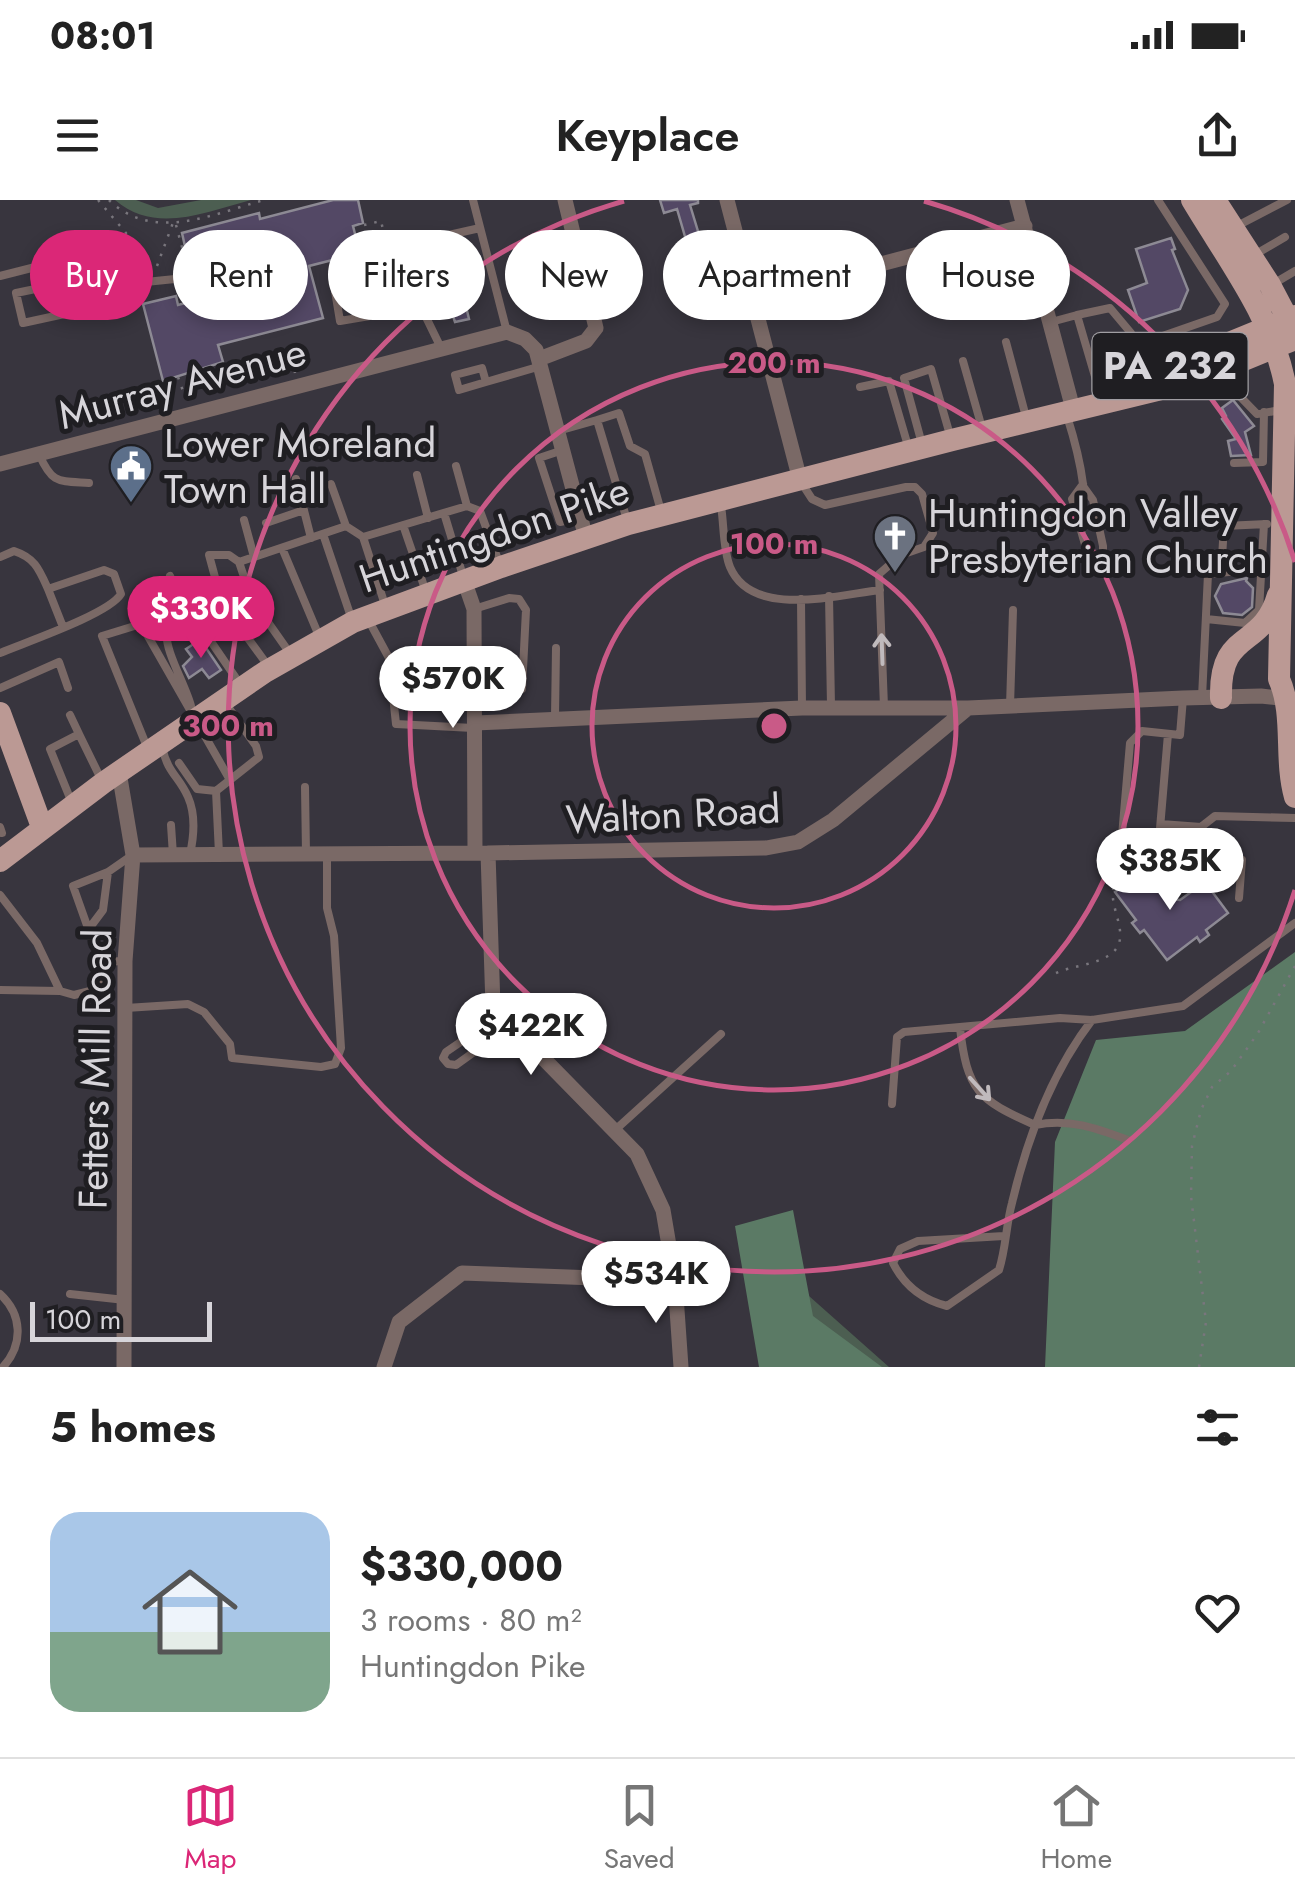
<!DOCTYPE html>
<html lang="en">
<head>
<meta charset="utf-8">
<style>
  body { margin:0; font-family:Jost,sans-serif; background:#f6f6f6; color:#222; height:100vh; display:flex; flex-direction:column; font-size:38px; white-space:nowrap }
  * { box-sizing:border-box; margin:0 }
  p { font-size:32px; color:#767676 }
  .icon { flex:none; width:55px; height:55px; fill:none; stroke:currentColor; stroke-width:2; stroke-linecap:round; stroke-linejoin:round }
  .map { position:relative; height:1167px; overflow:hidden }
  .side { display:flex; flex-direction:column; background:#fff; flex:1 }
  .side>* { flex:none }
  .banner { position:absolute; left:30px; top:30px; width:1235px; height:90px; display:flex; gap:20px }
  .scale { position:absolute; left:30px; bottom:25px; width:182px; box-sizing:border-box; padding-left:10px; border:5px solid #d7d5da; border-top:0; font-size:28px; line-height:35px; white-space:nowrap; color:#d7d5da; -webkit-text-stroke:8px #1f1e22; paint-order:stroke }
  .price { position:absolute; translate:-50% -85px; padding:0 22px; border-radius:35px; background:#fff; color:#222; font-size:32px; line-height:65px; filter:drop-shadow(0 2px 5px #0008) }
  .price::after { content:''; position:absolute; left:50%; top:60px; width:30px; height:22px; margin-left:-15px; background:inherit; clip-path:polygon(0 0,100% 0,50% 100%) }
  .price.on { background:#db2777; color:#fff }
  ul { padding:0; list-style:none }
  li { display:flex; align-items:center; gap:30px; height:250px; padding:0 50px }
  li+li { border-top:2px solid #e0e0e0 }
  li span { display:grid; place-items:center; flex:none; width:280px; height:200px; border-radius:30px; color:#555 }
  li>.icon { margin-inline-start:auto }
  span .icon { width:120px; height:120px; fill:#fffc; stroke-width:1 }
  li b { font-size:42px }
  h2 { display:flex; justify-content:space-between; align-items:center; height:120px; padding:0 50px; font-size:42px }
  .chip { padding:0 35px; border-radius:45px; background:#fff; box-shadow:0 5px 15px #0003; font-size:35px; line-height:90px }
  .chip.on { background:#db2777; color:#fff }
  .status { display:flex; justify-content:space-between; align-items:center; height:70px; padding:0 50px; background:#fff; direction:ltr }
  .status svg { height:28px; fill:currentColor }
  header { display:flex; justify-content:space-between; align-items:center; height:130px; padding:0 50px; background:#fff; font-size:45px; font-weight:600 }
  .menu { display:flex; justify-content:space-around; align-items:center; height:140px; border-top:2px solid #e0e0e0; background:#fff; font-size:28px; color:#767676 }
  .menu a { display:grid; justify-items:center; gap:5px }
  .menu .on { color:#db2777 }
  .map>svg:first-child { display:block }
  .green { fill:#4c5e51 }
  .forest { fill:#5b7a65 }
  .building { fill:#534865; stroke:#8d8a94; stroke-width:2.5 }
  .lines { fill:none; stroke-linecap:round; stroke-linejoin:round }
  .path { stroke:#79767d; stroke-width:2.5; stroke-dasharray:2.5 8; stroke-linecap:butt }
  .lane { stroke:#7a6966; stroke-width:8 }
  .street { stroke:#7a6966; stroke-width:15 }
  .primary { stroke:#bb9994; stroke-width:22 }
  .oneway { stroke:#c0babd }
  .ring { fill:none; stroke:#c95a87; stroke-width:5 }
  .labels { text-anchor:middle; stroke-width:10; stroke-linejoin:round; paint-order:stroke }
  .shield { fill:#1f1e22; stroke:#a09ea3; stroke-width:2.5 }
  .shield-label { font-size:38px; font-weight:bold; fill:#d7d5da }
  .street-label { font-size:40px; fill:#d7d5da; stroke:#1f1e22 }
  .poi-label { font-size:40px; fill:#d7d5da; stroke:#1f1e22; text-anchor:start }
  .centre { fill:#c95a87; stroke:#1f1e22; stroke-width:5 }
  .ring-label { font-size:30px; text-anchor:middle; font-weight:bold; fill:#c95a87; stroke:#1f1e22; stroke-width:10; stroke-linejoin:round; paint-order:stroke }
</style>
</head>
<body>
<div class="status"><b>08:01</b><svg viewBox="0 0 49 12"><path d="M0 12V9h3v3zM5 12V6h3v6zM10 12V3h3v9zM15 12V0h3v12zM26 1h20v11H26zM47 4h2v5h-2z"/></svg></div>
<header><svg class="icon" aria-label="menu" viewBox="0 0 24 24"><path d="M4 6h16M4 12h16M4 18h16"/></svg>Keyplace<svg class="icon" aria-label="share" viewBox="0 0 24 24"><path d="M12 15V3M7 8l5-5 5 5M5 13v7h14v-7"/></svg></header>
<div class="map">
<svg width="1295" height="1167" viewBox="0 0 1295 1167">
  <rect width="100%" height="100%" fill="#38353e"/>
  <!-- green -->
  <path class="green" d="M115,0H136L158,8L201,0H251C205,12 156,35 115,0Z
    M809,1096L889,1167H810Z"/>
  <!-- forest -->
  <path class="forest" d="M1295,752V1167H1045L1055,942L1096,840L1185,831Z
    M793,1010L813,1116L882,1167H759L735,1026Z"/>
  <!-- building -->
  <path class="building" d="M333,0H358L363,23L353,26L360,53L309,66L323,118L218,145L223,162L163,181L143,104L176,96L178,105L197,100L182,33L259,13L260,19Z
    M660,0H698V3L690,5L715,87L696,93L689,56L683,58L679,42L686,40L677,9L664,13Z
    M1171,38L1175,49L1172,50L1188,90L1180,109L1139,122L1128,90L1147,83L1136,49Z
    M462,75L466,89L462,90L469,119L455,122L441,81Z
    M1233,200L1254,226L1245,232L1251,255L1231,256L1228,241L1236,239L1222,219L1226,216L1222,208Z
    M1247,378L1246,381L1253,388L1252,407L1242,415L1223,413L1215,396L1221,384Z
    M198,441L202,442L221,470L209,478L202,469L189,478L183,466L192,457L186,449Z
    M1147,667L1171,699L1180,700L1205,682L1228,713L1206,730L1209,735L1200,742L1197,737L1167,760L1144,730L1140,733L1132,723L1136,720L1115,692Z"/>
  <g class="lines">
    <!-- path -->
    <path class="path" d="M98,0L126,33L107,49
      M109,0C153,43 213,14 264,0
      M176,25L186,62
      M364,25L381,21L388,51
      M157,66L174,20
      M178,177L183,191L293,163L295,173
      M1221,685L1223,666
      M1056,773C1072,766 1093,765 1108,756C1134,740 1110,712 1113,690C1115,680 1124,672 1131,665L1154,668
      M1199,1167L1206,1122L1191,996L1192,946L1201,910L1212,887L1231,871L1258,833L1295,766"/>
    <!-- lane -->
    <path class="lane" d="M473,0L507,132
      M1237,26L1287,0
      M1256,54L1285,37
      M70,64L100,59L136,83L175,79
      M0,76L59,61L83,73L92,108L23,123L16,93L84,79
      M1273,84L1295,71
      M1077,115L1110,108L1131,133L1135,144L1151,140L1156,171
      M1051,122L1077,115L1101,197
      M1151,140L1217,117L1225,104L1158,0
      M1006,142L1026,217
      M441,148L423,111L417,108L340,121L334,85L342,75L397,61L422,41L480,28
      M963,161L982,228
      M1222,171L1224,180L1257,214L1281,210
      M486,182L459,190L455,175L482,168L486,182L541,166
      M860,187L889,181L908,246
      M1067,216C1074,238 1080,260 1083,284V286L1093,300L1103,346V354L1088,355L1072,299L1083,284
      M597,220L619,213L630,246L645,254L661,311
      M558,231L597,220L627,320
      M922,244L904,178L931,169L950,235
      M563,250L539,258L560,322L580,318
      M39,254C52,284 58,281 89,283
      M1234,263L1263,262L1264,212
      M456,266L467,306
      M417,275L428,318
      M296,279L311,338
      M801,282L812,299L825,305L906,287H915L922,294L933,333L924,347L901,355L879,374L884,507
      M331,284L346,326L363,337L385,405
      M721,306C724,324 723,350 730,367C752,419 837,395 880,390
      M444,313L463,376
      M244,320L254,357
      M266,323L304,310
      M403,325L425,389
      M323,334L352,420
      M363,337L467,306L480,311L500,365
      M282,348L319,436
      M0,357L14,351C35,358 39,369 48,389
      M239,362L229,355H209L222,403L269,467
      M1221,373L1224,326L1267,324
      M170,376L189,417
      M829,396L831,506
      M801,399L802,508
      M474,409L509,398L519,399L526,410L522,489
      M1206,419L1245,423L1259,410L1264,324
      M369,421L389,458L396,524L473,528
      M289,452L251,398L239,362L346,326
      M0,453C26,442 109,414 121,394L114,374L104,370L48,389L63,427
      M0,488L59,462L68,488
      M1202,497L1208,374L1260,369
      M1183,498L1180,535L1142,531L1130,543L1122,636L1132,650L1242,660L1239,698
      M191,506C186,486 164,449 167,433L189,417L199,424L240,484
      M1010,506L1013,410
      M70,515L79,534
      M555,517L556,448
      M147,547L102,436L141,424L230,580
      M162,547C168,574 179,576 188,597C196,615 194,636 190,654
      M179,563L197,589L216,591L219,654
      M305,587L306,654
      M216,591L259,557L256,546L226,504
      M72,603L50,549L79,534L101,579
      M1161,624L1201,627
      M171,625L173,655
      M0,627L2,633
      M1158,652L1168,534
      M1202,656L1201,627L1215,616L1295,618
      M0,695L37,743L60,791L74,795L98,789L100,762L125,761
      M88,730L103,710L108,672
      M100,762L73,686L108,672L131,656
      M0,790L60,791
      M126,808L188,804L204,812L230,844L232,858L321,867L335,864L341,848L334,736L327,708V654
      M500,815L446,852L443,858L448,864L456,865L510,826
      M960,828C967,890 978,900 1035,925C1069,918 1096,928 1128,940
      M892,904L897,837L904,832L1060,818L1092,820L1183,806L1295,723
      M614,931L721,834
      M1004,1036L918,1041L900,1049L893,1063C904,1085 923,1100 947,1106L999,1070C1006,1048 1006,1025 1012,1003C1027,939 1052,872 1092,820
      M0,1094C22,1114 24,1144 3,1167
      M70,1094L125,1100"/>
    <!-- street -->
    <path class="street" d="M727,0L800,280
      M1017,0L1073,209
      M752,98L1025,26
      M539,159L586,141L596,128L565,0
      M0,264L507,132L525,139L536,150L586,338
      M464,380L474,409L475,653
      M475,523L802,508H968
      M119,572L133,655L125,761L124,1167
      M488,653L493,807L637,954L663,1010L675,1081L681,1167
      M133,655L488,653L766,648L798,642L833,620L968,508L1183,498L1261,496L1289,499
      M384,1167L399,1122L462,1073L675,1081"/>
    <!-- primary -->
    <path class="primary" d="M1192,0C1227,59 1272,116 1285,184L1279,479C1295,515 1284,558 1295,597
      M1215,0L1270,85L1293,129
      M1117,189L1295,116
      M1221,498C1219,428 1262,451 1278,395
      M0,513L42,627
      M0,661L103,583L265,472L353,422L501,367L628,324L952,240L1190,182L1295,139"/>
  </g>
  <!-- one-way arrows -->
  <defs><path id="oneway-shaft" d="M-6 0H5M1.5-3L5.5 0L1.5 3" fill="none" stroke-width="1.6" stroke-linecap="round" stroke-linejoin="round" transform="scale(2.5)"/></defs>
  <g class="oneway">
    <use href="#oneway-shaft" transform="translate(882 449) rotate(-92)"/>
    <use href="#oneway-shaft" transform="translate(980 889) rotate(48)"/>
  </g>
  <!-- distance rings -->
  <g class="ring">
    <circle cx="774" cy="526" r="182"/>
    <circle cx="774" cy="526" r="364"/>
    <path d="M1295 690A546 546 0 1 1 624 1M924 1A546 546 0 0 1 1295 362"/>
  </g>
  <!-- icons -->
  <defs>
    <g id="civic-pin" transform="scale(2.25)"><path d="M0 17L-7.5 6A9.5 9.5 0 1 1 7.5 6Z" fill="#5c6f8a" stroke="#1f1e22"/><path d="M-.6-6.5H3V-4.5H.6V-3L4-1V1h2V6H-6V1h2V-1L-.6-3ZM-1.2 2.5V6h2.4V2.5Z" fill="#fff"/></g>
    <g id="church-pin" transform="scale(2.25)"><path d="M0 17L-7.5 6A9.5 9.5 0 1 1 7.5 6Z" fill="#6b7280" stroke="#1f1e22"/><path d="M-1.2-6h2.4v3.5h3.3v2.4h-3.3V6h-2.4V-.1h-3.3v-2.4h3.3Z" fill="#fff"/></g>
  </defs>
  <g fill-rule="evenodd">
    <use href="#civic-pin" x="131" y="266"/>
    <use href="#church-pin" x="895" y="336"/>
  </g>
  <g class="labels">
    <!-- shield labels -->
    <rect class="shield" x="1092.5" y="133" width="155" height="66" rx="8"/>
    <g class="shield-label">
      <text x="1170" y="179">PA 232</text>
    </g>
    <!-- street labels -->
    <g class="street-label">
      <text transform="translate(182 183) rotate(-15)" y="14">Murray Avenue</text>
      <text transform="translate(494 334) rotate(-19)" y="14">Huntingdon Pike</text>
      <text transform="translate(673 614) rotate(-3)" y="14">Walton Road</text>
      <text transform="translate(95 869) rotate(-89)" y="14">Fetters Mill Road</text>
    </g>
    <!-- poi labels -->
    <g class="poi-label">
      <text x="164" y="257">Lower Moreland<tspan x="164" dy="46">Town Hall</tspan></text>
      <text x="928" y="327">Huntingdon Valley<tspan x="928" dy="46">Presbyterian Church</tspan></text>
    </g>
  </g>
  <circle cx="774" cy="526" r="15" class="centre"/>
  <g class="ring-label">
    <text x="774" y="173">200 m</text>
    <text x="774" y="354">100 m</text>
    <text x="228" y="536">300 m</text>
  </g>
</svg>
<div class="scale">100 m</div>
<b class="price on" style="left:201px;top:461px">$330K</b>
<b class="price" style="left:453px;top:531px">$570K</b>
<b class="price" style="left:1170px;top:713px">$385K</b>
<b class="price" style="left:531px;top:878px">$422K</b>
<b class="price" style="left:656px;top:1126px">$534K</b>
<div class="banner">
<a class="chip on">Buy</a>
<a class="chip">Rent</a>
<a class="chip">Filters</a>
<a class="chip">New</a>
<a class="chip">Apartment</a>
<a class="chip">House</a>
</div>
</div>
<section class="side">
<h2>5 homes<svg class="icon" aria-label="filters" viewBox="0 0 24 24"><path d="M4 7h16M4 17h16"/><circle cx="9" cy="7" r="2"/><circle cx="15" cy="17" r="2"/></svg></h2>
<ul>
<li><span style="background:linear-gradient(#a9c7e8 60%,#7fa58c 0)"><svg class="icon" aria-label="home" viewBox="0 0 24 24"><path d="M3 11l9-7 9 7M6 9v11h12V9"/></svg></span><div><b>$330,000</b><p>3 rooms · 80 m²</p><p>Huntingdon Pike</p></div><svg class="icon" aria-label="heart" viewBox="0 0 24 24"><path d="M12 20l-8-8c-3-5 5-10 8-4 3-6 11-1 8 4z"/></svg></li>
</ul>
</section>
<nav class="menu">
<a class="on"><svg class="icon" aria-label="map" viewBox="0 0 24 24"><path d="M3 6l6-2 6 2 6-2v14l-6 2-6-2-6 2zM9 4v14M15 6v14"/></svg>Map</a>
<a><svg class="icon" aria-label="saved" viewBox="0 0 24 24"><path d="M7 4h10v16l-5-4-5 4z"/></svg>Saved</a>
<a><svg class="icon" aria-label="home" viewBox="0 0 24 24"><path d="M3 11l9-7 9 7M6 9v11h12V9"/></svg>Home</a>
</nav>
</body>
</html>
